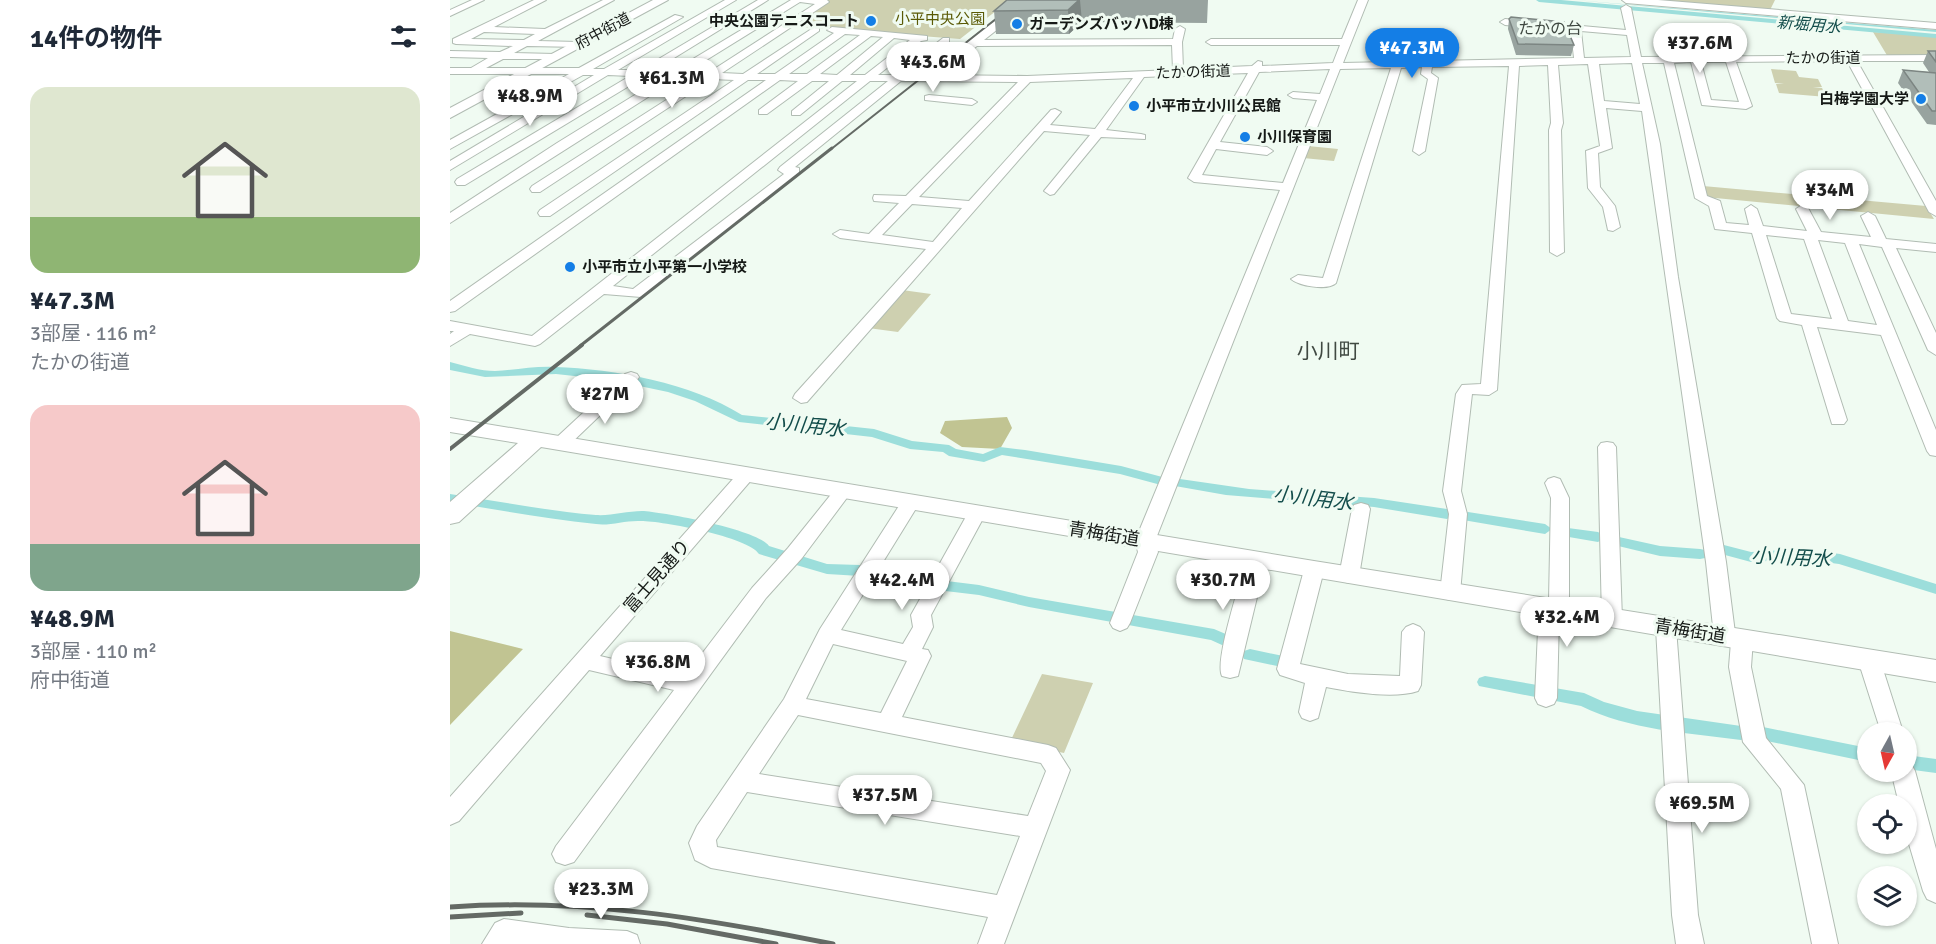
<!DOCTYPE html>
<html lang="ja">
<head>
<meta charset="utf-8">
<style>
  body { margin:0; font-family:Signika,"Noto Sans JP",sans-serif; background:#f2f2f3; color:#1f2937; height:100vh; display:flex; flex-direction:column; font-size:22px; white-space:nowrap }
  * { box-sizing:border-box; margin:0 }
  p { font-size:20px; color:#747a83 }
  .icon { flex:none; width:33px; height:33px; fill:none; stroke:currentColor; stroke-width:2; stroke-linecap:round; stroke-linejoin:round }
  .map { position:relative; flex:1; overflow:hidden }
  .sheet { display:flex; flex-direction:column; background:#fff; width:450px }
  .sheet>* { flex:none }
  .needle { width:39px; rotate:188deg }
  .fabs { position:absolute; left:1407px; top:722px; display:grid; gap:12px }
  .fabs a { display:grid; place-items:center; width:60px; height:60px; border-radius:50%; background:#fff; box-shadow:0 2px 4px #0004; font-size:30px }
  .price { position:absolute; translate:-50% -51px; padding:0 14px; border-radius:21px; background:#fff; color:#222; font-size:20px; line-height:39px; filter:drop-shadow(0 2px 3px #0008) }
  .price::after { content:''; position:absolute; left:50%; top:36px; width:18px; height:14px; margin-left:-9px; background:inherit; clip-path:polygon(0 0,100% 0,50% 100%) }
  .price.active { background:#147ee6; color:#fff }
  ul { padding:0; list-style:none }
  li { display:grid; align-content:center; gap:12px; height:318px; padding:0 30px }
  li span { display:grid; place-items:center; height:186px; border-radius:18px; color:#555 }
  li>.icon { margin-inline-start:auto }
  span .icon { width:108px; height:108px; fill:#fffc; stroke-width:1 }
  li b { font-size:26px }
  h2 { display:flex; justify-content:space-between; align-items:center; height:72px; padding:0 30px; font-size:26px }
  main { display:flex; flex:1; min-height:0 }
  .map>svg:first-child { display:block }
  .green { fill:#ced0b0 }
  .forest { fill:#c1c492 }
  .water { fill:#9cdedb }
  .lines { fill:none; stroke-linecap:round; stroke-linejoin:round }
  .canal { fill:#9cdedb; fill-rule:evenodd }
  .minor-casing { stroke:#b1bcb3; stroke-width:2 }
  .major-casing { stroke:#b1bcb3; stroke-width:2 }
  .minor { fill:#fff; fill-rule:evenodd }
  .major { fill:#fff; fill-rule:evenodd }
  .rail-far3 { stroke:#646a65; stroke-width:2 }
  .rail-far2 { stroke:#646a65; stroke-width:3 }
  .rail-far1 { stroke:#646a65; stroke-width:4 }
  .rail { stroke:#646a65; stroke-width:5 }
  .wall { fill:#98a39f }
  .shaded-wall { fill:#7c8582 }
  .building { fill:#b1beb9; stroke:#7c8582; stroke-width:1.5 }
  .poi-dot { fill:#147ee6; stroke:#f0fbf2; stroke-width:2 }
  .labels { text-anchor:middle; stroke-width:6; stroke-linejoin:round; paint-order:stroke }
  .far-park-label { font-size:15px; fill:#5a5a05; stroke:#f0fbf2 }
  .far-poi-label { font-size:15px; font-weight:bold; fill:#151916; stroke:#f0fbf2; text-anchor:start }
  .far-street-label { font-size:15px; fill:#151916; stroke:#f0fbf2 }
  .far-water-label { font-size:16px; font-style:italic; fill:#134d4b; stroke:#f0fbf2 }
  .far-neighbourhood-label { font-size:16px; fill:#404942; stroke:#f0fbf2 }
  .street-label { font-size:18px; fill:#151916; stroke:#f0fbf2 }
  .water-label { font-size:20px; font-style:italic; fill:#134d4b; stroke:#f0fbf2 }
  .quarter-label { font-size:21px; fill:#404942; stroke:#f0fbf2 }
</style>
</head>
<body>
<main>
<section class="sheet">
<h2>14件の物件<svg class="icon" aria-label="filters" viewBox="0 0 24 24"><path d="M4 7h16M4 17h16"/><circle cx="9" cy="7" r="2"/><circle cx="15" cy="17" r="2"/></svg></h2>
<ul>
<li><span style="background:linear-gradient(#dfe7d0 70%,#8fb573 0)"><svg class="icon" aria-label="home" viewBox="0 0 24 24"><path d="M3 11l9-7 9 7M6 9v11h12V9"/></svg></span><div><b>¥47.3M</b><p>3部屋 · 116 m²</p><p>たかの街道</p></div></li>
<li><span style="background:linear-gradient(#f6c9c9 75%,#7fa58c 0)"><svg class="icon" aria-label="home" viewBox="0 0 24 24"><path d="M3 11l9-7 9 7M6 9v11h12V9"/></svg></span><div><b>¥48.9M</b><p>3部屋 · 110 m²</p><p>府中街道</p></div></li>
</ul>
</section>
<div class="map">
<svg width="1486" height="944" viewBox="0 0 1486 944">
  <rect width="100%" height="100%" fill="#f0fbf2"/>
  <!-- green -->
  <path class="green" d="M379,0H560L510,39L339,26Z
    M1207,0H1325L1320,10Z
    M1423,32L1486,36V56L1438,57Z
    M1321,69L1346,71L1349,77L1368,79L1372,87H1363L1372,88L1377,97L1329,93L1326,84H1334L1325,83Z
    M858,146L888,149L884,161L853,158Z
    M1253,186L1476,206L1484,219L1255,197Z
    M452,290L481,294L448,332L418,328Z
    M592,674L643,683L614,753L560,742Z"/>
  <!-- forest -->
  <path class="forest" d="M557,417L562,428L550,449L512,447L490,433L495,421Z
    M0,631L73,649L0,725Z"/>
  <!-- water -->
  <path class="water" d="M1124,0L1486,30V32Z"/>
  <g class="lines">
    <!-- canal -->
    <path class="canal" d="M1086,0H1111L1486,34V38L1089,2Z
      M0,362C15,366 30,371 45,371C66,370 85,366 105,367C165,369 241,383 292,415L424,429L462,441L499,445L506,449L533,454L550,447L575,450L671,466L716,478L718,481L711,485L670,474L552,455L534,462L499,456L493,452L460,449L422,437L289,422L245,401L218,392L161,380L106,374L35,377L0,370Z
      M730,479L799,489L924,498L997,509L1004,514L997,519L924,507L776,495L725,486L723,483L725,480Z
      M0,494C48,501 97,511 146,515C161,516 177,511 192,511C214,512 309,530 319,546L377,564L410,565L432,573L529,585L579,597L764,629L778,635L780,639L778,643L772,645L761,640L579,607L529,595L428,583L410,576L377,574L309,554C299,537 212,521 191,521C176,520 160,526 146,524C97,519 48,510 0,502Z
      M1018,512L1095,524L1102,529L1095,534L1013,520L1011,517L1013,514Z
      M1118,528L1148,532L1155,537L1148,542L1113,536L1111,533Z
      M1169,537L1210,546L1250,549L1255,550L1257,554L1255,558L1250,559L1210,556L1164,545L1162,542Z
      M1270,544L1301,552L1351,549L1390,554L1486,584V594L1389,564L1351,559L1301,562L1275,555L1268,559L1263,558L1261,554L1265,545Z
      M800,649L838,657L840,661L838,665L832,667L794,659L792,655L794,651Z
      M1035,676L1134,693L1154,702L1187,711L1291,726L1297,728L1300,733L1297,738L1291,740C1238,733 1179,730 1131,706L1029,686L1027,682L1029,678Z
      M1313,727L1418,748V762L1307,739L1304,734L1307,729Z
      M1456,755L1486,759V773L1456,769Z"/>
    <!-- minor casing -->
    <g class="minor-casing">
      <path id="minor" d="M22,0H34L0,16V10Z
        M84,0H96L44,27L95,29L153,0H164L88,41L128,42L131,43V47L77,46L64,53L105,54L109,55V59H53L36,68H129L225,15L233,17L143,69H154L275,0H286L168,70H190L308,0H318L203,71H223L341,0H377L379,2L272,73L293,74L366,26L369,27V31L307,74H325L384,33L377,30L382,27L477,36V40L471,41L428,75H446L493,38H499V42L459,75H476C511,49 558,0 602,0L567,14L534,40L723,39L725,29L730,26L735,29L732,42L733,69L802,66L808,61L812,62V66L883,63L890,45H761L756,42L761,39H892L908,0H918L893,63L1124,58L1121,31L1055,25L1050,22L1055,19L1176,30L1171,8L1176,5L1181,8L1191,57L1486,55V61H1407L1486,201V216L1479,212L1397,61L1286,62L1302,106L1296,109L1252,105L1241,62L1224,63L1257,196L1270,201L1276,223L1299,225L1295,209L1301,205L1307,209L1313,226L1357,231L1346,209L1352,205L1357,206L1371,232L1421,237L1411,216L1418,212L1425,216L1436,239L1486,244V252L1446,248L1486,333V355L1478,350L1432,247L1409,244L1486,430V456L1480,455L1477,451L1431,335L1367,327L1397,420L1394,424H1382L1352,325L1330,321L1327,318L1302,233L1265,229L1259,206L1245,198L1214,63H1192L1210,144L1228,277L1276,562L1285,633L1292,631L1299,633L1303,639L1301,667L1316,738L1354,785L1388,944H1362L1331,789L1293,742L1279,667L1281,642L1275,644L1268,642L1264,636L1256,562L1192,111L1156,108L1162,148L1148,153L1150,187L1165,206L1170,227L1163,231L1158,230L1153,207L1138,188L1136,151L1150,146L1138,64L1108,65L1113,123L1111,130L1114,252L1107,256L1100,252L1099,130L1101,123L1098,65L1069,66L1047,390L1039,395L1022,394L1011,491L1017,514L1010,593L1007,598L1000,600L993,598L990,593L999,514L993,491L1006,394L1012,385L1031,384L1059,66L982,67L981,73L988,78L975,151L969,155L963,151L978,79L971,74L972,67L951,68L886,283C878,291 849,286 841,279L848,275L873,278L941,68L890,69L705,541L708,552L680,623L677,628L670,631L663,628L660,623L688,552L685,541L830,190L744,182L738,178L798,73L694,77L656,130L691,134L695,135V139L651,137L604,194L600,195L594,191L640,135L594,131L357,402L351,403L343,398L345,394L476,249L390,238L383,234L390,230L419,234L449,203L424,201L423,198L424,195L456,196L568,82L451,81L345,167L349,168V174L191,297L154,294L90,344L85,346L20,334L0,346V334L4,331H0V321L82,336L407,81H392L350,115H342V111L379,81H362L317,114H309V110L348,81L330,80L5,311L0,312V301L316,80H298L100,216H90L88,213L90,210L284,80L262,79L90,192H82L80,189L82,186L249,79L228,78L0,223V213L107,143L214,77H194L15,185H7L5,182L7,179L180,76L158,75L0,170V161L144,75H133L0,149V140L119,74H0V68H21L38,58L0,57V51L50,52L63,46L6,44L3,43V39ZM350,2L365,4L258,73L237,72ZM1131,31L1177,35L1181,57L1134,58ZM34,32L85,34L74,40L21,39ZM395,34L410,35L357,74H339ZM421,36L433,37L387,75L370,74ZM444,38L460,40L415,75H400ZM722,45L723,70L577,76L489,75L527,46ZM1251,62H1276L1289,102L1261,100ZM1182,63L1190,104L1154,101L1149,64ZM880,69L870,94L843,92L838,95L843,98L867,100L833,183L752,175L766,149L817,155L823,151L817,147L770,142L809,72ZM683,78L645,129L600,125L611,112L605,109L601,110L519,201L469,197L580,82ZM420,81H438L330,167L328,170L334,174L183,289L163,286ZM462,204L512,208L483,242L432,235ZM1316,235L1354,239L1382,319L1341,314ZM1368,240L1395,243L1427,325L1398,321Z
        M1172,0H1208L1486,23V29L1176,3Z
        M479,95L522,99L527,102L522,105L475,100V96Z
        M181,372L187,374L189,377L187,380L118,446H106L103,442L106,438L175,374Z
        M1157,442L1163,443L1166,447L1172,619L1169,624L1162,627L1155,624L1152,619L1148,447L1151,443Z
        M297,468L303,470L306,474L303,478L150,656L235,676L302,588L338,548L387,487H399L402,491L352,558L316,598L124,862L115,865L106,862L102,854L106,846L224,690L139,670L9,821L0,825V797L291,470Z
        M1104,477L1110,479L1119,498V610L1116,615L1109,617L1107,698L1104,704L1096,707L1088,704L1085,698L1089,608L1092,603L1099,601L1101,498L1095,483L1098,479Z
        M461,496L468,498L470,502L391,630L453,644L463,627L461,615L518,513L520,509L527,507L534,509L536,513L481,615L483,627L472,649L478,650L481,656L452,717L598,745L606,748L620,770L554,944H528L538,917L261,868L245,860L239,843L247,826L334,699L370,629L454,498ZM383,644L457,661L431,713L356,699ZM348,715L591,763L596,771L578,816L309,774ZM297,792L570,836L547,895L267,847L266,840Z
        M911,503L918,505L920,509L909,576L906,581L899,583L892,581L889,576L902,509L904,505Z
        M806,553L813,555L816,560L788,676L780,678L772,676C764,661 791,581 796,560L799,555Z
        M864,563L871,565L874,570L850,664L898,674L950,676L952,632L956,627L963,624L970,627L974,632L971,685L968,691C944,699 901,692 876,687L868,718L860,721L852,718L849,712L855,683L830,675L827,669L854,570L857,565Z
        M1216,620L1223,623L1226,628L1248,915L1254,944H1226L1222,915L1206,628L1209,623Z
        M1419,652L1427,654L1430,660L1453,732H1431L1408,660L1411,654Z
        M1456,762L1461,764L1465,771L1486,849V903L1477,899L1473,891L1456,834V804H1449L1441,771H1456Z
        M54,919L119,928L177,931L187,935L190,944H32L45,923Z"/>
    </g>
    <!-- major casing -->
    <g class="major-casing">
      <path id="major" d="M203,0H218L0,118V108Z
        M0,418L864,561L1486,660V682L91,447L9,522L0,524V502L68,443L0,432Z"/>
    </g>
    <!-- minor -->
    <use href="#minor" class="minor"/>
    <!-- major -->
    <use href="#major" class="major"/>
    <!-- rail-far3 -->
    <path class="rail-far3" d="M380,150L570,0"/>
    <!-- rail-far2 -->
    <path class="rail-far2" d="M130,346L382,148"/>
    <!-- rail-far1 -->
    <path class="rail-far1" d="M0,449L132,345"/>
    <!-- rail -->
    <path class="rail" d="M0,907C133,898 253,918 383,944
      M137,915L217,924L326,944
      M0,917L71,913"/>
  </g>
  <!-- wall -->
  <path class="wall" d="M557,0H758L757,23L632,22L619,34H546L544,11Z
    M1059,19L1124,45L1121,56L1066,55L1058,29Z
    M1478,51H1486V125L1477,124L1448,83L1453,70L1479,72L1473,63Z"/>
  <!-- shaded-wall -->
  <path class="shaded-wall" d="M629,0H630L632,22L619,34L618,10Z"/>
  <!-- building -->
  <path class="building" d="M557,0H629L618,10L544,11Z
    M1061,17L1114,22L1124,45L1068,44L1059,19Z
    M1478,51H1486V62Z
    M1453,70L1486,73V111H1482Z"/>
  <!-- markers -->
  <g class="poi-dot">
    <circle cx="421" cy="21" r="6"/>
    <circle cx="567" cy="24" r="6"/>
    <circle cx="1471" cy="99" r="6"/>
    <circle cx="684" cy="106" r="6"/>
    <circle cx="795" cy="137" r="6"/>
    <circle cx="120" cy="267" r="6"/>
  </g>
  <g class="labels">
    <!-- far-park labels -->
    <g class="far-park-label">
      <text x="490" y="24">小平中央公園</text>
    </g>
    <!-- far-poi labels -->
    <g class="far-poi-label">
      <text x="409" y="26" text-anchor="end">中央公園テニスコート</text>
      <text x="579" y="29">ガーデンズバッハD棟</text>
      <text x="1459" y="104" text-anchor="end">白梅学園大学</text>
      <text x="696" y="111">小平市立小川公民館</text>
      <text x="807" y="142">小川保育園</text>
      <text x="132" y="272">小平市立小平第一小学校</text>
    </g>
    <!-- far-street labels -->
    <g class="far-street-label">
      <text transform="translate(153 31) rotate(-28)" y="5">府中街道</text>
      <text x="1373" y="63">たかの街道</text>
      <text transform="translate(743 72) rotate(-2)" y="5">たかの街道</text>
    </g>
    <!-- far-water labels -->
    <g class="far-water-label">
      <text transform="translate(1359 24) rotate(5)" y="6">新堀用水</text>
    </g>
    <!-- far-neighbourhood labels -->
    <g class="far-neighbourhood-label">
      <text x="1100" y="34">たかの台</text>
    </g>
    <!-- street labels -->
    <g class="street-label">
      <text transform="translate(654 534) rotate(9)" y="6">青梅街道</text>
      <text transform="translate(207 576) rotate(-49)" y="6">富士見通り</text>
      <text transform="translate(1240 631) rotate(9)" y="6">青梅街道</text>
    </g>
    <!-- water labels -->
    <g class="water-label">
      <text transform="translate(355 425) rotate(6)" y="7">小川用水</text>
      <text transform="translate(863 498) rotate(7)" y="7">小川用水</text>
      <text transform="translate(1341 557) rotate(3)" y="7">小川用水</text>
    </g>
    <!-- quarter labels -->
    <g class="quarter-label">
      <text x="878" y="358">小川町</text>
    </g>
  </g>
</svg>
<div class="fabs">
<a><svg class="needle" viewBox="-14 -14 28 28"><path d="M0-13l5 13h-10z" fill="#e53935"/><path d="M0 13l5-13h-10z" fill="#747a83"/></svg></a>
<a><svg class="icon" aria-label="locate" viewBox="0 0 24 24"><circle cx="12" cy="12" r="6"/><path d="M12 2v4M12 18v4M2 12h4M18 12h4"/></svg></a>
<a><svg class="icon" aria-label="layers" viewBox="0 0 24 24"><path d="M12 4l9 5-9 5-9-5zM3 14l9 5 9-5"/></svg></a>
</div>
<b class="price" style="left:1250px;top:74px">¥37.6M</b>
<b class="price active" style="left:962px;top:79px">¥47.3M</b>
<b class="price" style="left:483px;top:93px">¥43.6M</b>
<b class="price" style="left:222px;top:109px">¥61.3M</b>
<b class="price" style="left:80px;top:127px">¥48.9M</b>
<b class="price" style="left:1380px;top:221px">¥34M</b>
<b class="price" style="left:155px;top:425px">¥27M</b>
<b class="price" style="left:452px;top:611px">¥42.4M</b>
<b class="price" style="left:773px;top:611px">¥30.7M</b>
<b class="price" style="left:1117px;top:648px">¥32.4M</b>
<b class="price" style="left:208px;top:693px">¥36.8M</b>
<b class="price" style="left:435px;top:826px">¥37.5M</b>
<b class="price" style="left:1252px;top:834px">¥69.5M</b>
<b class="price" style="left:151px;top:920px">¥23.3M</b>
</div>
</main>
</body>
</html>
